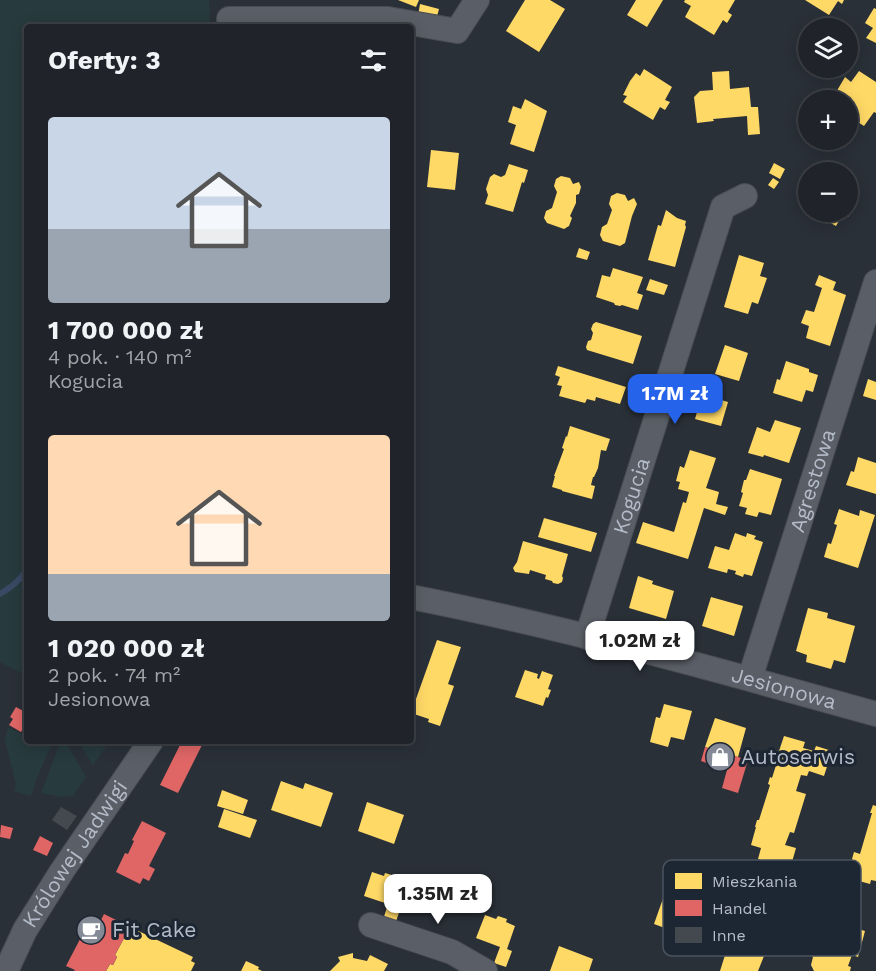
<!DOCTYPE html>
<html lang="pl">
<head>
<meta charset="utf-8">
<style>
  body { margin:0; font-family:"Work Sans",sans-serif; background:#282c32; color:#f1f3f6; height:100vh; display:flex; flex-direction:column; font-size:22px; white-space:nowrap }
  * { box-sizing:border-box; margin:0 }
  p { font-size:20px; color:#a2a4a8 }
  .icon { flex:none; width:33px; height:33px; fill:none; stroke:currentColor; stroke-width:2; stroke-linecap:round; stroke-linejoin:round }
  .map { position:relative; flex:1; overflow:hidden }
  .sheet { position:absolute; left:24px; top:24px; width:390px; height:720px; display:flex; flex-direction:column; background:#20242a; border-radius:6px; box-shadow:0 3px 15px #0003,0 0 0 2px #3d4147 }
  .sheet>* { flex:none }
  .controls { position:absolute; left:798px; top:18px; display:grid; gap:12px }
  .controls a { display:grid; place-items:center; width:60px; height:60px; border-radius:50%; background:#20242a; box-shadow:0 3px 15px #0003,0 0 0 2px #3d4147; font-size:30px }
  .price { position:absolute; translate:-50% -51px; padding:0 14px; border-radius:12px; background:#fff; color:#222; font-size:20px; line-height:39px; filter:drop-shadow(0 2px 3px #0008) }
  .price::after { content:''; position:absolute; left:50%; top:36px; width:18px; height:14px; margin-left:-9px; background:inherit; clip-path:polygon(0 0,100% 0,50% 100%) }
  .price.active { background:#2563eb; color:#fff }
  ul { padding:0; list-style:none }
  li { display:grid; align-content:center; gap:12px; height:318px; padding:0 24px }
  li span { display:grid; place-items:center; height:186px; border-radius:6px; color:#555 }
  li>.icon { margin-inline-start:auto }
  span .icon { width:108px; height:108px; fill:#fffc; stroke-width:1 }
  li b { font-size:26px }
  h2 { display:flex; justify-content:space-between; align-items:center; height:72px; padding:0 24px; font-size:26px }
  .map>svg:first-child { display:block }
  .green { fill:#273a3e }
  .homes { fill:#ffd966 }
  .shops { fill:#e06666 }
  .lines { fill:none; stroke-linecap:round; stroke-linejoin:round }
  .stream { stroke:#384963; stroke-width:6 }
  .building { fill:#444950 }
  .minor-casing { stroke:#484c53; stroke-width:26 }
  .minor { stroke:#5a5e66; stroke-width:24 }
  .labels { text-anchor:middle; stroke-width:6; stroke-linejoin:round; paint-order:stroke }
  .street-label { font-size:21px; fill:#b4bcc9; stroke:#1d2633 }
  .poi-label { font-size:21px; fill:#b4bcc9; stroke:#1d2633; text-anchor:start }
  .key { fill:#1d2633; stroke:#4a5360; stroke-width:1.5 }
  .key-label { font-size:16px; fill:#b4bcc9 }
</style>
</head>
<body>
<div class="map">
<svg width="876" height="971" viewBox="0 0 876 971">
  <rect width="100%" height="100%" fill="#2a3038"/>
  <!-- green -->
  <path class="green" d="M0,0H209L210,27H27V676L0,662Z
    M8,727L22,734L24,730L27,731V741H53L37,778L31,796L14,791L16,784L5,740Z
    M61,741H65L86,777L73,796L60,797L41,793Z
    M78,741H110L93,765Z"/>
  <!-- homes -->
  <path class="homes" d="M398,0H419L416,7Z
    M525,0H550L565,9L539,52L506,31Z
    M636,0H663L647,27L627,15Z
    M685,0H735L728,12L732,15L727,23L723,20L714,35L685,17L691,6L684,2Z
    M805,0H844L842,4L838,1L829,15Z
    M420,4L439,9L436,20L418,16Z
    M874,8L876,9V43L866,38L873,28L865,23Z
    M644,69L672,87L665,100L670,102L665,110L660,107L653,120L623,102L627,96L623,95L630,81L636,73L640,76Z
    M729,71L730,89L749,87L751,107H758L760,134L748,135L747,116L713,119L714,121L697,123L694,97L700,91L713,90L712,72Z
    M859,71L876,82V113L874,112L864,126L848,116V100H841L842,98L835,94L845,77L851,82Z
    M525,99L547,111L534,152L510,144L516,125L508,122L513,106L521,109Z
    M431,150L459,153L455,190L427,187Z
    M774,163L785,169L780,179L769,173Z
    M509,164L528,170L524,183L522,182L513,212L485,204L488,195L486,189L490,177L494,174L501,177L505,175Z
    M561,176L570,178L573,184L579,182L581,187L579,194L576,195V203L570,216L572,218L569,226L564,229L547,223L544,218L546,211L552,208L557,192L554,186L556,179Z
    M773,178L779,182L774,189L768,185Z
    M848,188L856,193L848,206L853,209L848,217L843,214L836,226L811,212H848Z
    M617,193L625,195L628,201L634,198L637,204L632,216L625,243L620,246L603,241L600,235L602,227L607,224L612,210L609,204L611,196Z
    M666,210L677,218L686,221L685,225L686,227L675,267L648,260L658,225L661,226Z
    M579,248L590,252L587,260L576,257Z
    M739,255L764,263L760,276L767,278L758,304L752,302L748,314L724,307Z
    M613,268L643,277L637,293L643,295L638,310L622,305L620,306L615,305L614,303L596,297L602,275L610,277Z
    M819,275L836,282L833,290L846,295L830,346L806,338L809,326L801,323L806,310L814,312L822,288L815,285Z
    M650,279L668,285L664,295L646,290Z
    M596,322L642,336L633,364L587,350L586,347L588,341L591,340L593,333L591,329L593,324Z
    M725,345L748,353L739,381L715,374Z
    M786,361L809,369V372L818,375L813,392L806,390L802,402L773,393L777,379L780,380Z
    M558,366L626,387L620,404L596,397L595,401L587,399L585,403L559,396L562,386L557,385L560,377L555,375Z
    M868,379L876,382V400L863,396Z
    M697,393L728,402L721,426L695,419L699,405L694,404Z
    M775,420L801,428L789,463L764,455L763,457L748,453L757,427L770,432Z
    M570,426L610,439L606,451L601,450L598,468L594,477H593L591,485L595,486L592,499L562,491V490L552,487L555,476H554L564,449L562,448L566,436L567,437Z
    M690,450L716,458L706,488L719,492L716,504L728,507L725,515L704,508L688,559L636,543L643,522L674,532L683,502L686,503L689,492L678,489L680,482L676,481L680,466L684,468Z
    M858,457L876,463V494L846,485L851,471L854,472Z
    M750,469L782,479L771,515L759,512L757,517L745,514L747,508L739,506L743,493L741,492L744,480H746Z
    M839,509L859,516L860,510L875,515L858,568L824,557L828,543L831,544L834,535L837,525L834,524Z
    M544,518L597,533L591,552L538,537Z
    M735,533L746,537L747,533L756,536L754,539L763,542L752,576L744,574L743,577L735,574L736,571L728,569L727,573L708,568L715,546L729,550Z
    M523,541L568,554L562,576L563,578L562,582L558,584L553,583L552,581L545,579L546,575L530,570L529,574L515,572L513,568L517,562Z
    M638,576L653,581L652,584L674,591L666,619L629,608Z
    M711,597L743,606L734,636L702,626Z
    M808,608L828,613L827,618L855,626L845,663L834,660L831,669L806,662L807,655L796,651Z
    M437,640L461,647L448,684L454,686L440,726L428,722L429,719L411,713Z
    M525,670L538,674L537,678L539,679L542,671L553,675L548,689L551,690L548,698L546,697L543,706L515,697Z
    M664,704L692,711L684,740L671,737L668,747L650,742L656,717L660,718Z
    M715,718L746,728L738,757L705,747Z
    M784,736L805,742L803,748L814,751L816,746L832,751L824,776L809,771L807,776L801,775L796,791L806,794L794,833L790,832L785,845L796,848L790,869L758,859L761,848L751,845L756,827H755L757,820H759L770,785L768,784L770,777L772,778L777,762L771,760L775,750L779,751Z
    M281,781L303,789L305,783L333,793L321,827L271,810Z
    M222,790L248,800L243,814L217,806Z
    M367,802L404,815L394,844L358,831Z
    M873,805L876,806V881L871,880L870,884L859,881L861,877L848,873L854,852L860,854L872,813H870Z
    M224,809L257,820L250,838L218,827Z
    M372,872L384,876L385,873L395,876L394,879L403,883L395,905L401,907L395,924L383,920L388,904L364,896Z
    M672,873L699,883L681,934L654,924Z
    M485,915L496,919L498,916L507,919L506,922L515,926L507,949L512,951L506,967L494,963L500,947L476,938Z
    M823,926L844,932L847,926L865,931L858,957L852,955L848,966L851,967L850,971H814L811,965L813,957L811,956L816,939L819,940Z
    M130,927L193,957L191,961L195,963L191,971H106L110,964L113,965L117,957L115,955Z
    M731,936L756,945L759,937L778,944L775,954L766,951L758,971H720Z
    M559,946L593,959L589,971H550Z
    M353,953V958L367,961L370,955L388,964L384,971H330L340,961L338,957Z
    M246,961L259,967L258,969L262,971H241Z"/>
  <!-- shops -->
  <path class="shops" d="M16,707L27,713V727L25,725L21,732L9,725L13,719L10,717Z
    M182,741H204L178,793L160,785Z
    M705,747L748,760L738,793L722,788L727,770L701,761Z
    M142,821L166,833L149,866L155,869L149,881L143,878L140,884L116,872L125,853L128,854L134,841L132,840Z
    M1,825L13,828L10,839L0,837Z
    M40,836L53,843L47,856L33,850Z
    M104,914L130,927L115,955L117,957L113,965L110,964L106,971H74L75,970L66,966L89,922L98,926Z"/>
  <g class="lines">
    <!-- stream -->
    <path class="stream" d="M0,594C11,587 20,581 27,569"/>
  </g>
  <!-- building -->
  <path class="building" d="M61,807L77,816L67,830L52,820Z"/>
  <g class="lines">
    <!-- minor casing -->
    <g class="minor-casing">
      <g id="minor">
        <path d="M229,19H388L457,31L477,0"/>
        <path id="s1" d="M411,597C568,628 722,671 876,714"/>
        <path id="s2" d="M587,637L723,207L745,196"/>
        <path id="s3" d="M750,678L876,282"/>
        <path d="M371,925L452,952L485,971"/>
        <path id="s4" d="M6,971L25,930L62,871L151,741"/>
      </g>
    </g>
    <!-- minor -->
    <use href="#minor" class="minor"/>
  </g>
  <!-- icons -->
  <defs>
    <g id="shop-disc" transform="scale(1.5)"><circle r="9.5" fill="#848b96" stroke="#1d2633"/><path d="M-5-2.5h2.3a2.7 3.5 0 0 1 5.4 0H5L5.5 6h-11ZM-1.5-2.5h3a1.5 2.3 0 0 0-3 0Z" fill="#fff"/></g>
    <g id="cafe-disc" transform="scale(1.5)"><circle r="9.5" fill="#848b96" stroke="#1d2633"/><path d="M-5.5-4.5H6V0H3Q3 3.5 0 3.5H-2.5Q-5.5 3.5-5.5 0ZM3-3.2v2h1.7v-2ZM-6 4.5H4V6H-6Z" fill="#fff"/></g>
  </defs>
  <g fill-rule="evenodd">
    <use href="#shop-disc" x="720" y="757"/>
    <use href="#cafe-disc" x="91" y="930"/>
  </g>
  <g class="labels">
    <!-- street labels -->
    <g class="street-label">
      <text dy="7" stroke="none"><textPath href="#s3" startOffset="207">Agrestowa</textPath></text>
      <text dy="7" stroke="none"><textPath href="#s2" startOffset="148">Kogucia</textPath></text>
      <text dy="7" stroke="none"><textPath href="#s1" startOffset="384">Jesionowa</textPath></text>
      <text dy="7" stroke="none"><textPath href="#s4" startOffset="136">Królowej Jadwigi</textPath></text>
    </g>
    <!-- poi labels -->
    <g class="poi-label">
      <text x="741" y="764">Autoserwis</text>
      <text x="112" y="937">Fit Cake</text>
    </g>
  </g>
  <!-- legend -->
  <rect x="663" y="860" width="198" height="96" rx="9" class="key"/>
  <rect x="675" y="873" width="27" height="16" fill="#ffd966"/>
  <rect x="675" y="900" width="27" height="16" fill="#e06666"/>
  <rect x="675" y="927" width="27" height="16" fill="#444950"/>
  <g class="key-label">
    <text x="712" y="887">Mieszkania</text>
    <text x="712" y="914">Handel</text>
    <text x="712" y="941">Inne</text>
  </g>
</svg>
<div class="controls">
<a><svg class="icon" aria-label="layers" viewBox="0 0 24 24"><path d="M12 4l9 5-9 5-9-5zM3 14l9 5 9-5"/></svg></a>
<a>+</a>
<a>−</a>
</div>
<b class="price active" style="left:675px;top:425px">1.7M zł</b>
<b class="price" style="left:640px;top:672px">1.02M zł</b>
<b class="price" style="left:438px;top:925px">1.35M zł</b>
<section class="sheet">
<h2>Oferty: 3<svg class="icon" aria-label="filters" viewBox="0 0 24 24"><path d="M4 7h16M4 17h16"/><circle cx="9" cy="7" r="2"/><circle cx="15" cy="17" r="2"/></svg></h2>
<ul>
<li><span style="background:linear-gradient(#c9d6e8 60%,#9aa5b1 0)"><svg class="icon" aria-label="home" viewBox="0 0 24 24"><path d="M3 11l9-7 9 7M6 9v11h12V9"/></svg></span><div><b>1 700 000 zł</b><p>4 pok. · 140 m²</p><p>Kogucia</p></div></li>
<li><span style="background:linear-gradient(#ffd9b3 75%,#9aa5b1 0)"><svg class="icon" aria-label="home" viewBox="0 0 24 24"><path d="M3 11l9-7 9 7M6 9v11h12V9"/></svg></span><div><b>1 020 000 zł</b><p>2 pok. · 74 m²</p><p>Jesionowa</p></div></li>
</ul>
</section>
</div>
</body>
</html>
